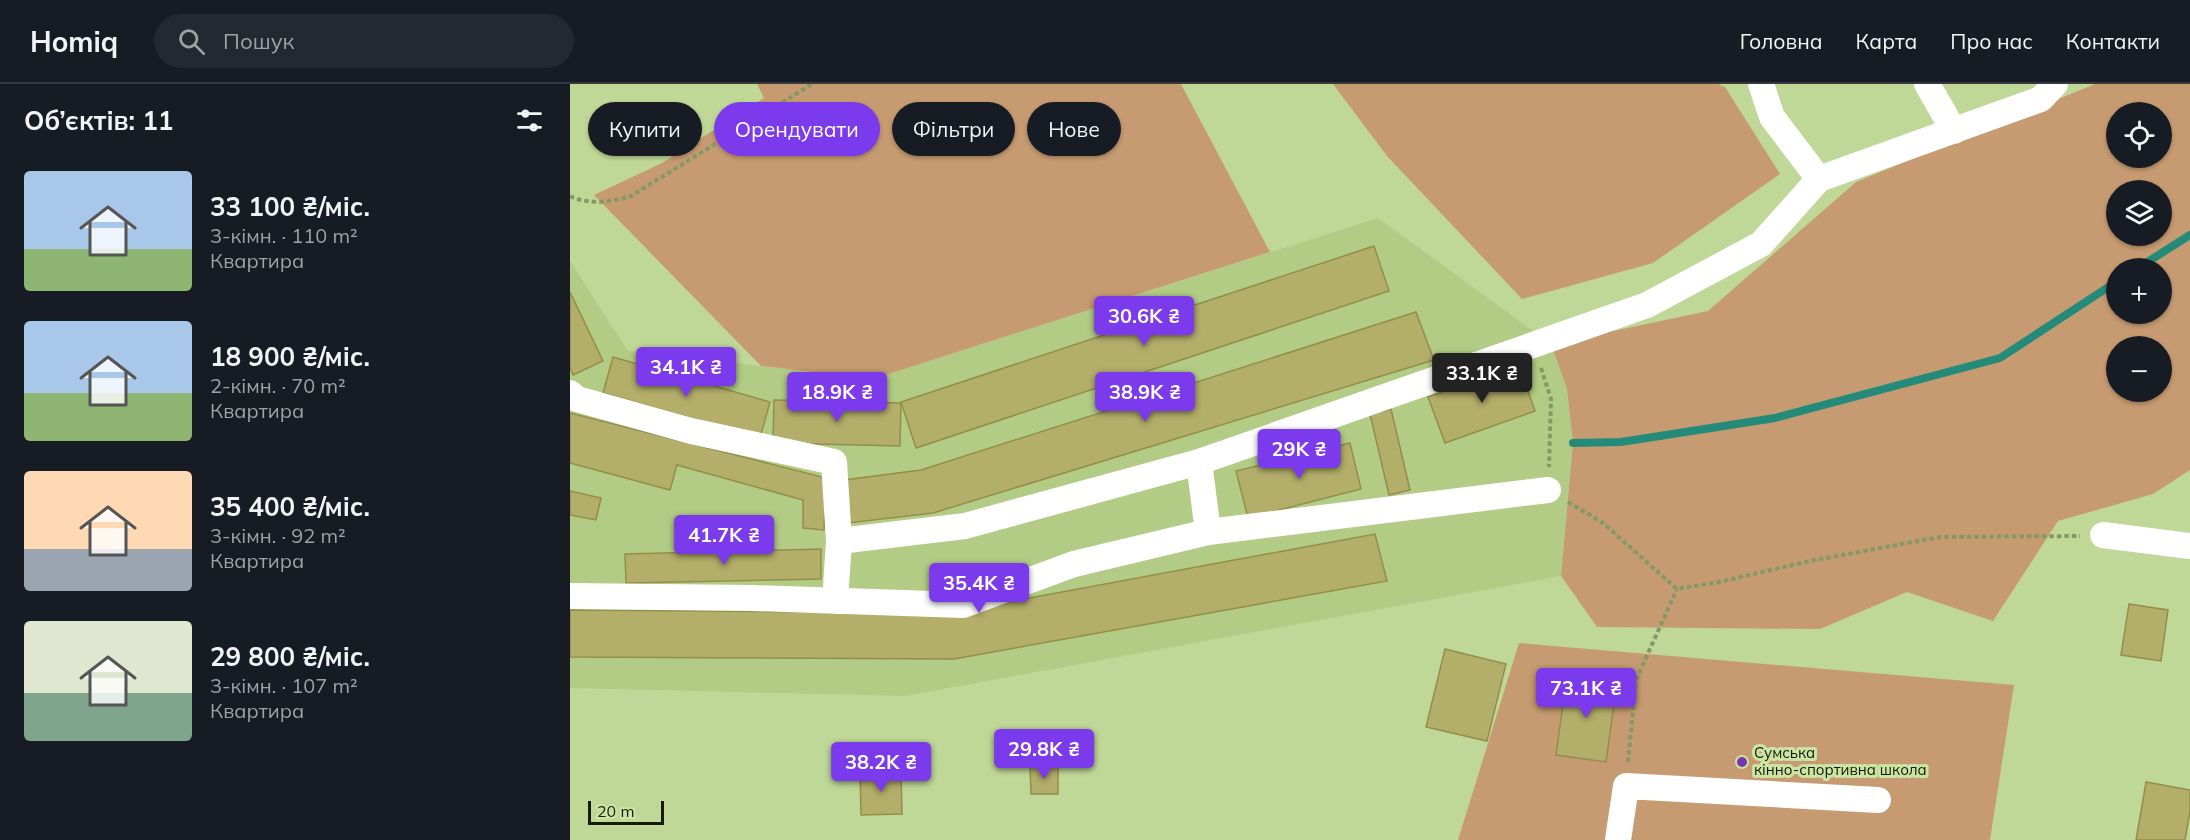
<!DOCTYPE html>
<html lang="uk">
<head>
<meta charset="utf-8">
<style>
  body { margin:0; font-family:Mulish,sans-serif; background:#242831; color:#f1f3f6; height:100vh; display:flex; flex-direction:column; font-size:22px; white-space:nowrap }
  * { box-sizing:border-box; margin:0 }
  p { font-size:20px; color:#9ea1a6 }
  .icon { flex:none; width:33px; height:33px; fill:none; stroke:currentColor; stroke-width:2; stroke-linecap:round; stroke-linejoin:round }
  .map { position:relative; flex:1; overflow:hidden }
  .side { display:flex; flex-direction:column; background:#171b24; width:570px }
  .side>* { flex:none }
  .top-card { position:absolute; left:18px; top:18px; width:570px; height:54px; display:flex; gap:12px }
  .buttons { position:absolute; left:1536px; top:18px; display:grid; gap:12px }
  .buttons a { display:grid; place-items:center; width:66px; height:66px; border-radius:50%; background:#171b24; box-shadow:0 2px 4px #0004; font-size:30px }
  .scale { position:absolute; left:18px; bottom:15px; width:76px; box-sizing:border-box; padding-left:6px; border:3px solid #141c04; border-top:0; font-size:16px; line-height:21px; white-space:nowrap; color:#141c04; -webkit-text-stroke:4px #cde5a4; paint-order:stroke }
  .price { position:absolute; translate:-50% -51px; padding:0 14px; border-radius:6px; background:#7c3aed; color:#fff; font-size:20px; line-height:39px; filter:drop-shadow(0 2px 3px #0008) }
  .price::after { content:''; position:absolute; left:50%; top:36px; width:18px; height:14px; margin-left:-9px; background:inherit; clip-path:polygon(0 0,100% 0,50% 100%) }
  .price.selected { background:#222; color:#fff }
  ul { padding:0; list-style:none }
  li { display:flex; align-items:center; gap:18px; height:150px; padding:0 24px }
  li span { display:grid; place-items:center; flex:none; width:168px; height:120px; border-radius:6px; color:#555 }
  li>.icon { margin-inline-start:auto }
  span .icon { width:72px; height:72px; fill:#fffc; stroke-width:1 }
  li b { font-size:26px }
  h2 { display:flex; justify-content:space-between; align-items:center; height:72px; padding:0 24px; font-size:26px }
  .pill { padding:0 21px; border-radius:27px; background:#171b24; box-shadow:0 2px 4px #0004; font-size:21px; line-height:54px }
  .pill.selected { background:#7c3aed; color:#fff }
  header { display:flex; align-items:center; gap:36px; box-sizing:border-box; height:84px; padding:0 30px; background:#171b24; border-bottom:2px solid #363941 }
  header strong { font-size:28px }
  nav { display:flex; gap:33px; margin-inline-start:auto; font-size:21px }
  .search { width:420px; height:54px; background:#242831; display:flex; align-items:center; gap:15px; box-sizing:border-box; padding:0 21px; border-radius:33px; color:#9ea1a6; font-size:22px }
  main { display:flex; flex:1; min-height:0 }
  .map>svg:first-child { display:block }
  .built { fill:#b2cc85 }
  .green { fill:#c69b71; fill-rule:evenodd }
  .lines { fill:none; stroke-linecap:round; stroke-linejoin:round }
  .stream { stroke:#248b7a; stroke-width:8 }
  .building { fill:#b3ae6a; stroke:#938e4a; stroke-width:1.5 }
  .path { stroke:#869865; stroke-width:4; stroke-dasharray:4.5 3; stroke-linecap:butt }
  .minor { stroke:#fff; stroke-width:26 }
  .poi-dot { fill:#7638ad; stroke:#cde5a4; stroke-width:2 }
  .labels { text-anchor:middle; stroke-width:6; stroke-linejoin:round; paint-order:stroke }
  .poi-label { font-size:15px; fill:#141c04; stroke:#cde5a4; text-anchor:start }
</style>
</head>
<body>
<header>
<strong>Homiq</strong>
<div class="search"><svg class="icon" aria-label="search" viewBox="0 0 24 24"><circle cx="10" cy="10" r="6"/><path d="M15 15l6 6"/></svg>Пошук</div>
<nav><a>Головна</a><a>Карта</a><a>Про нас</a><a>Контакти</a></nav>
</header>
<main>
<section class="side">
<h2>Об’єктів: 11<svg class="icon" aria-label="filters" viewBox="0 0 24 24"><path d="M4 7h16M4 17h16"/><circle cx="9" cy="7" r="2"/><circle cx="15" cy="17" r="2"/></svg></h2>
<ul>
<li><span style="background:linear-gradient(#a9c7e8 65%,#8fb573 0)"><svg class="icon" aria-label="home" viewBox="0 0 24 24"><path d="M3 11l9-7 9 7M6 9v11h12V9"/></svg></span><div><b>33 100 ₴/міс.</b><p>3-кімн. · 110 m²</p><p>Квартира</p></div></li>
<li><span style="background:linear-gradient(#a9c7e8 60%,#8fb573 0)"><svg class="icon" aria-label="home" viewBox="0 0 24 24"><path d="M3 11l9-7 9 7M6 9v11h12V9"/></svg></span><div><b>18 900 ₴/міс.</b><p>2-кімн. · 70 m²</p><p>Квартира</p></div></li>
<li><span style="background:linear-gradient(#ffd9b3 65%,#9aa5b1 0)"><svg class="icon" aria-label="home" viewBox="0 0 24 24"><path d="M3 11l9-7 9 7M6 9v11h12V9"/></svg></span><div><b>35 400 ₴/міс.</b><p>3-кімн. · 92 m²</p><p>Квартира</p></div></li>
<li><span style="background:linear-gradient(#dfe7d0 60%,#7fa58c 0)"><svg class="icon" aria-label="home" viewBox="0 0 24 24"><path d="M3 11l9-7 9 7M6 9v11h12V9"/></svg></span><div><b>29 800 ₴/міс.</b><p>3-кімн. · 107 m²</p><p>Квартира</p></div></li>
</ul>
</section>
<div class="map">
<svg width="1620" height="756" viewBox="0 0 1620 756">
  <rect width="100%" height="100%" fill="#c0d897"/>
  <!-- built -->
  <path class="built" d="M808,134L981,260L997,305L1003,359L991,492L335,612L0,604V177L58,267L303,295Z"/>
  <!-- green -->
  <path class="green" d="M187,0H611L700,168L303,295L191,282L24,111L92,79L194,14Z
    M763,0H1148L1155,3L1210,90L1083,179L952,215L817,72Z
    M1525,0H1620V386L1583,410L1488,437L1423,537L1337,508L1250,545L1027,543L991,492L1003,359L997,305L981,260L1138,227L1286,98ZM1546,28H1592V74H1546ZM1546,106H1592V152H1546ZM1546,184H1592V230H1546ZM1546,262H1592V308H1546Z
    M949,559L1444,601L1420,756H888Z"/>
  <g class="lines">
    <!-- stream -->
    <path class="stream" d="M1568,184L1620,151
      M1003,359L1051,358L1205,334L1430,274L1546,198"/>
  </g>
  <!-- building -->
  <path class="building" d="M804,162L819,207L346,364L331,318Z
    M0,208L33,277L3,291L0,284Z
    M846,228L864,276L363,429L278,439L274,396L351,386Z
    M43,273L200,318L190,354L33,309Z
    M949,281L965,327L875,359L858,313Z
    M204,316L331,319L330,362L203,359Z
    M821,325L840,406L819,411L800,330Z
    M0,329L256,394L254,446L233,444V416L107,381L100,406L0,379Z
    M780,359L791,405L678,434L666,387Z
    M0,407L31,414L26,436L0,431Z
    M805,450L817,497L384,575L0,573V526L379,529Z
    M251,465V495L56,499L55,470Z
    M1559,520L1598,526L1591,577L1551,571Z
    M875,565L936,580L917,657L856,643Z
    M997,591L1047,598L1036,678L986,671Z
    M460,683H488V710H461Z
    M331,687L332,730L291,731L290,688Z
    M1576,698L1620,706V728L1615,756H1566Z"/>
  <g class="lines">
    <!-- path -->
    <path class="path" d="M0,112C18,121 42,118 61,112L242,0
      M971,284L981,315L979,383
      M998,418L1033,439L1107,505L1149,498L1240,477L1370,453L1510,452
      M1058,678L1066,596L1107,505"/>
    <!-- minor -->
    <path class="minor" d="M1357,0L1384,47
      M1249,95L1471,15L1485,0
      M0,309L7,315L121,347L264,378L269,457L395,442L629,378L1077,221L1191,160L1249,95L1202,33L1191,0
      M638,448L978,406
      M1533,451L1620,462
      M0,512L182,514L393,521L504,480L638,448L629,378
      M265,517L269,457
      M1048,756L1056,702L1308,716"/>
  </g>
  <!-- markers -->
  <circle class="poi-dot" cx="1172" cy="678" r="6"/>
  <g class="labels">
    <!-- poi labels -->
    <g class="poi-label">
      <text x="1184" y="674">Сумська<tspan x="1184" dy="17">кінно-спортивна школа</tspan></text>
    </g>
  </g>
</svg>
<div class="buttons">
<a><svg class="icon" aria-label="locate" viewBox="0 0 24 24"><circle cx="12" cy="12" r="6"/><path d="M12 2v4M12 18v4M2 12h4M18 12h4"/></svg></a>
<a><svg class="icon" aria-label="layers" viewBox="0 0 24 24"><path d="M12 4l9 5-9 5-9-5zM3 14l9 5 9-5"/></svg></a>
<a>+</a>
<a>−</a>
</div>
<div class="scale">20 m</div>
<b class="price" style="left:574px;top:263px">30.6K ₴</b>
<b class="price" style="left:116px;top:314px">34.1K ₴</b>
<b class="price selected" style="left:912px;top:320px">33.1K ₴</b>
<b class="price" style="left:267px;top:339px">18.9K ₴</b>
<b class="price" style="left:575px;top:339px">38.9K ₴</b>
<b class="price" style="left:729px;top:396px">29K ₴</b>
<b class="price" style="left:154px;top:482px">41.7K ₴</b>
<b class="price" style="left:409px;top:530px">35.4K ₴</b>
<b class="price" style="left:1016px;top:635px">73.1K ₴</b>
<b class="price" style="left:474px;top:696px">29.8K ₴</b>
<b class="price" style="left:311px;top:709px">38.2K ₴</b>
<div class="top-card">
<a class="pill">Купити</a>
<a class="pill selected">Орендувати</a>
<a class="pill">Фільтри</a>
<a class="pill">Нове</a>
</div>
</div>
</main>
</body>
</html>
